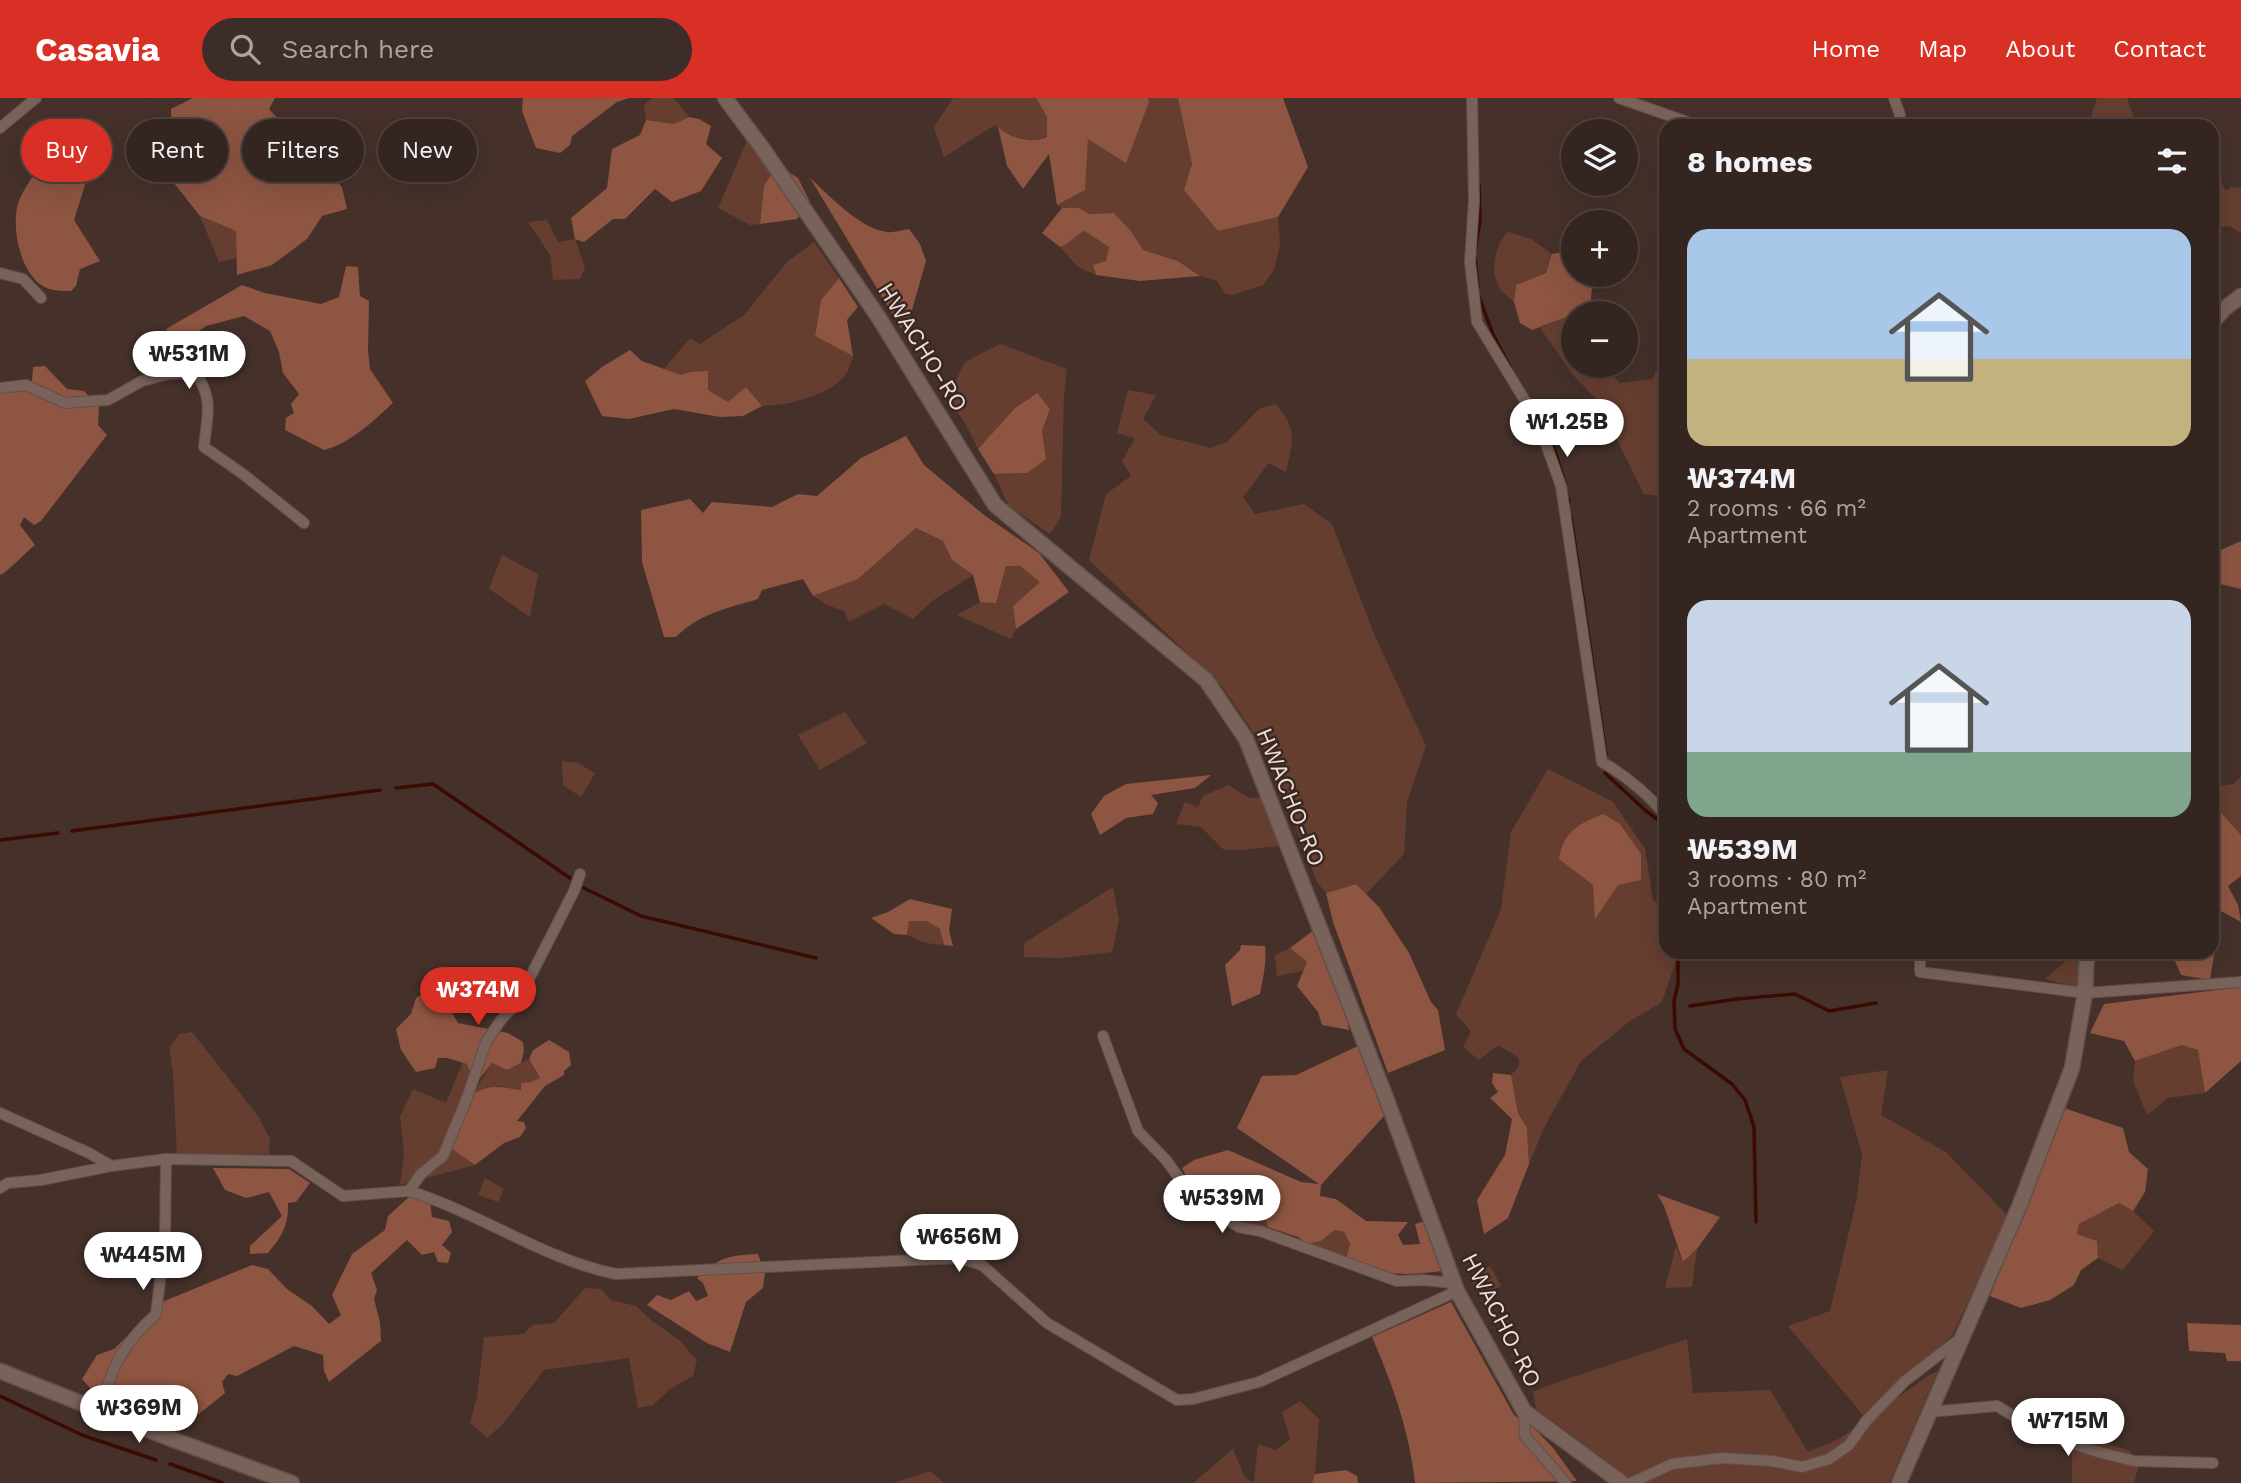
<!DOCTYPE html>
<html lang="en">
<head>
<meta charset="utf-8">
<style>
  body { margin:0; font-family:"Work Sans",sans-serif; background:#3c2d29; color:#f1f3f6; height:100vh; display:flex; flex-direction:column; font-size:26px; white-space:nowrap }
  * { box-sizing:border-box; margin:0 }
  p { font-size:23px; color:#a9a5a5 }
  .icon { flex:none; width:38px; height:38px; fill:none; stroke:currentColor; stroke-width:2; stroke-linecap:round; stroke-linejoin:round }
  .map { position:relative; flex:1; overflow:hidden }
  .side { position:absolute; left:1659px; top:21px; width:560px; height:840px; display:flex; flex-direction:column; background:#342520; border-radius:21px; box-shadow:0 7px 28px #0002,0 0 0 2px #4e423e }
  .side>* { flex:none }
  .hud { position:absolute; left:21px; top:21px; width:665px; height:63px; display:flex; gap:14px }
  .fabs { position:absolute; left:1561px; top:21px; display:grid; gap:14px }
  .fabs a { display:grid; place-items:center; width:77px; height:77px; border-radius:50%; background:#342520; box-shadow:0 7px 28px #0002,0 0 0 2px #4e423e; font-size:35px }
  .price { position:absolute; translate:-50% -60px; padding:0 16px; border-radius:24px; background:#fff; color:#222; font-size:23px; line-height:46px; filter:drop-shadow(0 2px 4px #0008) }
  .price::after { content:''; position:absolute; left:50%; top:42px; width:21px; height:16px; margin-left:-10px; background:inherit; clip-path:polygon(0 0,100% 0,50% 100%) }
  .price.active { background:#d93025; color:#fff }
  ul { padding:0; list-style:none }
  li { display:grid; align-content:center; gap:14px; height:371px; padding:0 28px }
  li span { display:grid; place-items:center; height:217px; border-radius:21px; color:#555 }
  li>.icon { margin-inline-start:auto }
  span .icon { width:126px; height:126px; fill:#fffc; stroke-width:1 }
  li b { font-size:30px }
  h2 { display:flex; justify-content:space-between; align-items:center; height:84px; padding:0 28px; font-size:30px }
  .chip { padding:0 24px; border-radius:32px; background:#342520; box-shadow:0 7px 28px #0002,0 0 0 2px #4e423e; font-size:24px; line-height:63px }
  .chip.active { background:#d93025; color:#fff }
  header { display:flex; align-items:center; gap:42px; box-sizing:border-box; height:98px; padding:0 35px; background:#d93025; color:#fff }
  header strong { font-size:33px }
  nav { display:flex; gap:38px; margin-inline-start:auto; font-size:24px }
  .search { width:490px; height:63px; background:#3c2d29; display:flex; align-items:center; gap:18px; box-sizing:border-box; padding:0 24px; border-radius:38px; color:#a9a5a5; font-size:26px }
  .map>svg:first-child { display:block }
  .green { fill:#653e30 }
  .forest { fill:#8d5542 }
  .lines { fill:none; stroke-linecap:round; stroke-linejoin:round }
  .stream { stroke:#3b0a00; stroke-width:3.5 }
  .street-casing { stroke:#61504b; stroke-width:12 }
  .secondary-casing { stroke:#61504b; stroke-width:17 }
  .street { stroke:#78625a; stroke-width:10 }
  .secondary { stroke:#78625a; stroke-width:14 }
  .labels { text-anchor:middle; stroke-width:5; stroke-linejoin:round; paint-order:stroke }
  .street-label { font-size:23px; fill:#eee1dd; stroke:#3a2720 }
</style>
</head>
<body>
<header>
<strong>Casavia</strong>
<div class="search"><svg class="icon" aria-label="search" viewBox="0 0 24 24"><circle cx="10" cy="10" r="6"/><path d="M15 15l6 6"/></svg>Search here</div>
<nav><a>Home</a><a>Map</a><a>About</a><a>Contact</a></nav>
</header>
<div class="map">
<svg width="2241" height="1385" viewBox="0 0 2241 1385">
  <rect width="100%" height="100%" fill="#45312a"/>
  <!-- green -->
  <path class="green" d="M653,0H674L689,19L674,26L646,22L644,7Z
    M953,0H1036L1047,19V38C1030,47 1010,39 995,27L944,59L934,29Z
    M1148,0H1178L1192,66L1218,133L1278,119L1280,147L1274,172L1263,187L1232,197L1225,196L1217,183L1200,178L1178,163L1143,152L1131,133L1114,115L1089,116L1079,110H1062L1057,107L1084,92L1088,41L1141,23L1149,4Z
    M2097,0H2127L2137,28H2088Z
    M749,38L775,76L764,88L760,126L750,127L718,110Z
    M2212,77L2218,78L2226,93L2231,89L2241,90V135L2229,128L2214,130L2212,124Z
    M200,118L236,133L237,160L219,164Z
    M547,122L558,144L575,141L585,170L580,181L553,182L550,157L528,124Z
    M1086,133L1110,149L1106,164L1093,167L1096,177L1078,169L1060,149C1072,144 1075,137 1086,133Z
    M1508,134L1531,141L1552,156L1546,175L1516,187L1514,204C1510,200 1504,196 1501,192C1489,175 1494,148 1508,134Z
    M814,144L839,180L821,202L815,237L853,258C851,263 850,270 847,274C834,297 786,308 762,308L746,289L728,305L708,292L690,274L681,277L664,271L690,240L700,246L744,217L787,164Z
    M1567,219L1573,224V268H1607L1619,285L1652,281L1656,273L1666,275V399L1644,396L1597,302L1573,277L1540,230Z
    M1000,246L1067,271L1064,297L1061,419L1050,436L1009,408L994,376L1027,375L1050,311L1036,295L1015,310L978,351L965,325L947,300L965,264Z
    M1128,292L1156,297L1143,321L1161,337L1210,350L1227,344L1259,311L1276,306C1298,332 1293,343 1286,374L1269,365L1243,399L1255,416L1304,406L1332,426L1374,536L1426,648L1407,704L1404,756L1366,796L1356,786L1326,795L1317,784L1268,656L1221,587L1089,462L1106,396L1131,378L1122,363L1135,340L1117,335Z
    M916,430L943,443L952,462L973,477L932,503L913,521L884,506L849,524L844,513L827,507L813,498L858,481Z
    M502,457L538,476L530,519L489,491Z
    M1006,468H1020L1040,484L1013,508L1016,531L1011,541L957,517L980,504H996Z
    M845,614L867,645L820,672L798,637Z
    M562,663L578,665L595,675L581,699L563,687Z
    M1548,671L1613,704L1645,751L1653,802L1663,810L1666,819V854H1678V856L1662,904L1630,923L1581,963L1545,1028L1529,1066L1527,1030L1518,1015L1511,977L1519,968V960L1498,947L1479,962L1463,949L1471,933L1456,916L1501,811L1511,734Z
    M2241,679V737L2219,712L2212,718V689L2233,686Z
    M1228,687L1249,700L1262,699L1283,748C1263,749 1244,753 1224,752L1201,729L1176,726L1185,704L1198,709L1203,698Z
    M1113,789L1119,822L1112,854L1063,860L1024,859V845Z
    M909,823H926L940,831L944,847L925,845L907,837Z
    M1290,850L1307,864L1303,873L1277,878L1275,857Z
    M2066,854H2082L2081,890L2045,881L2066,863Z
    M192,934L258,1018L270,1041L269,1056L177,1057L173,974L169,949L180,936Z
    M2182,947L2198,952L2205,995L2168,1000L2147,1017L2133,983L2135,963Z
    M529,961L540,980L521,992L498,988L473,996L492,965L507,972Z
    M463,964L467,966L471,976L444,1044L475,1067L400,1087L404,1055L400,1018L413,991L446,1005Z
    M1888,972L1881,1017L1946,1054L2008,1118L1952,1238L1863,1317L1788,1228L1830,1213L1857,1100L1862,1056L1840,979Z
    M485,1080L504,1091L498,1104L478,1097Z
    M1223,1086L1263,1115L1268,1129C1245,1125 1215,1119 1204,1096Z
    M2119,1105L2133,1113L2154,1133L2123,1172L2098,1160L2097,1143L2077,1136L2079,1126Z
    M1335,1132L1344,1134L1350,1146L1346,1161L1307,1146L1321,1143Z
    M1676,1148L1683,1164L1697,1151L1692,1189L1665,1190Z
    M1490,1168L1501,1188L1480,1199L1469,1179Z
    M585,1190L601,1191L611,1202L636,1208L651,1222L680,1243L697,1262L693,1278L670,1291L653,1307L638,1310L629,1260L544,1272L504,1325L487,1340L470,1325L477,1299L484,1239L523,1236L533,1227L554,1225Z
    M1687,1241L1693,1295L1770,1292L1808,1354L1839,1341L1928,1278L1938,1273L1889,1385H1636L1536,1311L1533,1294L1552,1286Z
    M1300,1303L1319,1321L1315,1376L1312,1385H1193L1233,1351L1245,1380L1254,1384L1258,1346L1276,1352L1290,1341L1282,1314Z
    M2072,1334L2130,1353L2139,1366L2134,1385H2072Z
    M930,1373L944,1385H893Z"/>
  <!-- forest -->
  <path class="forest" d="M193,0H275L269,11L342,89L347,111L322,118L307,141L272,167L237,177L236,133L200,118L173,84L171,11Z
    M523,0H629L617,4L572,38L570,47L560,55L536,50L522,13Z
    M1036,0H1148L1149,4L1126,65L1088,41L1085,92L1057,107L1049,56L1023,91L1007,68L998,29C1011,40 1031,46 1047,39V19Z
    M1178,0H1283L1308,69L1278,119L1218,133L1184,92L1192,66Z
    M689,19L699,21L711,28L706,46L722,60L701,93L672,104L655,91L625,121H613L584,144L575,141L571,120L607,90L612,51L640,37L646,22L674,26Z
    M65,37L75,44L97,49L74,122L100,163L80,171L76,188L71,193C64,193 56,193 49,191C22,182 12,135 17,110C20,90 52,54 65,37Z
    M787,73L798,80L810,104L797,121L760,126L764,88L771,77Z
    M810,80C829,97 860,131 887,134C893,135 902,132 909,131L920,146L926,163L910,219L901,230Z
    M1062,110H1079L1089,116L1114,115L1131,133L1143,152L1178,163L1200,178L1140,183L1096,177L1093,167L1106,163L1109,149L1085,133C1075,137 1072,144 1060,149L1042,135Z
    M1567,153L1573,155V177H1593L1590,212L1588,215H1573V224L1567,219L1532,232L1520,225L1514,204L1516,187L1546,175L1552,156Z
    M346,168L358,169L360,198L369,203L368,252L370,271L393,305C372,324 351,345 324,352L285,332L286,320L294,315L291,306L299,296L283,275L279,254L270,233L244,218L206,228L176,250L166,231L242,187L265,195L321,206L339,199Z
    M839,180L858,209L847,222L853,258L815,238L821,202Z
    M630,252L642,263L681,277L690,274L708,273V292L728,304L746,289L762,308L743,318L720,319L674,311L629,321L602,318L585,283L602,269Z
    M45,268L67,291L84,293L99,309L98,327L107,337L41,423L34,427L24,419L20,427L35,447C26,454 8,474 0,477V286L32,284L33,269Z
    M1037,295L1050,311L1042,333L1046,361L1027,375L994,376L978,351L1015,310Z
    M906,338L924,367L984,417L1039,455L1069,494L1016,531L1013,508L1040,484L1020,468H1006L996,505L980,504L973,477L952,462L943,443L916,430L858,481L813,498L803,481L762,492L758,501C728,510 698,516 676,539H664L642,464L641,412L690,401L703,415L712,404L772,409L798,396L817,398L861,360Z
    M2241,443V491L2212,484V456Z
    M1211,677L1195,690L1151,697L1158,705L1153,716L1126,720L1100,737L1091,716L1104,698L1126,686Z
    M2219,712L2241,737V778L2228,788L2238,807L2241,824L2221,813L2210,882L2181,877L2171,854H2212V718Z
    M1603,716L1620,726L1641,756V782L1618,787L1595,821L1593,787L1559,761C1564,733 1578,726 1603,716Z
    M1356,786L1379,809L1409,855L1431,904L1438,912L1445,952L1388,975L1333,824L1326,795Z
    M910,801L952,811L949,832L953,848L944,847L940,831L926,823H909L907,837L894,836L871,820L888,814Z
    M1314,832L1347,920L1349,932L1322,927L1318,914L1297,888L1307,864L1290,850Z
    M1241,847L1265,848C1267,864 1263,880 1260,896L1232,908L1225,867L1240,852Z
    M2241,889V963L2205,995L2198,952L2182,947L2135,963L2124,943L2090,935L2104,906Z
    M428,892L442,893L441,905L449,910L458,925L508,935L523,944L524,953L521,965L507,972L492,965L481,979L471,976L467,966L447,960H438L435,970L416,974L401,952L396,931L411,916L416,900Z
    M549,942L569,954L571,967L564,973V977L545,988L517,1023L524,1024L526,1030L520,1039L504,1045L475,1067L451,1050L473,996C490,986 503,989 521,992V985L531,984L540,980L529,961L533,952Z
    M1358,948L1384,1018L1321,1087L1320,1098L1336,1101L1366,1123L1408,1124L1398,1137L1403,1147L1420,1146L1415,1126L1425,1123L1435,1148L1441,1173C1397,1179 1386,1176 1346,1161L1350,1146L1344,1134L1335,1132L1321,1143L1307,1146L1298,1139L1268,1129L1263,1115L1223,1086L1204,1096L1189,1084L1182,1070L1194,1062L1228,1052L1301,1084L1319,1086L1237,1030L1262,978L1296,977Z
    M1493,975L1511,977L1518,1015L1527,1030L1529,1066L1508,1120L1484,1136L1477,1102L1505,1057L1512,1021L1490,1000L1498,994L1492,985Z
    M2064,1010L2123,1030L2129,1054L2148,1071L2145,1094L2133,1113L2119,1105L2079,1126L2077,1136L2097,1143L2098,1160L2081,1172L2074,1187L2050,1202L2021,1210L1990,1198Z
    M213,1070L289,1071L310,1085L296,1104L288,1105C289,1126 282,1139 268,1155L250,1156V1148L282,1118L269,1094L246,1100L225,1092Z
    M1657,1096L1720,1119L1697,1151L1683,1164L1664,1108Z
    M410,1098L430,1104L432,1119L449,1123L452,1134L442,1147L451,1155L448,1165L438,1164L434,1154L422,1157L407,1142L371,1175L377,1192L374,1201L380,1224L381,1243L329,1284L324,1273L323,1257L294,1248L237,1278L228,1276L222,1284L225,1295L189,1324L92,1292L82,1281L97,1257L114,1251L162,1204L252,1167L268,1171L287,1191L312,1208L329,1226L341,1217L332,1197L352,1156L385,1132L388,1118Z
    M758,1156L765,1175L763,1190L746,1204L730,1254L707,1245L647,1207L657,1197L671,1202L689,1193L696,1203L708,1198L703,1185L697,1180C717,1160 730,1157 758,1156Z
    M1451,1204L1514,1317L1535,1331L1553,1350L1577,1383L1415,1385C1410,1335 1392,1285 1372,1239Z
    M2187,1225L2241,1227V1263H2227L2225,1255L2189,1253Z
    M1346,1372L1357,1378L1358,1385H1312L1315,1376Z"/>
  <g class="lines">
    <!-- stream -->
    <path class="stream" d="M1475,153L1480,122L1479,86
      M1475,161L1478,188
      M1479,199L1493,236L1513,275
      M1542,324L1550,337L1565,385
      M1566,393L1569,404
      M1571,419L1606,657
      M1605,675L1646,713L1664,726L1666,730
      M396,690L433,686L570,780
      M72,733L380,692
      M0,742L58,735
      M584,790L641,818L816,860
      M1678,854V886L1674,903L1675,931L1684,951L1732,986L1745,1002L1754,1029L1756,1124
      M1690,908L1737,901L1795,896L1829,913L1876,905
      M0,1298L82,1337L156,1362
      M170,1366L223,1385"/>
    <!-- street casing -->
    <g class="street-casing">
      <path id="street" d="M1472,0L1474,103L1470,164L1477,224L1538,324L1561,388L1602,664C1626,678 1649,697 1666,718
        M1619,0L1699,28
        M1894,0L1900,17L1898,28
        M0,30L36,0
        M0,175L23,181L41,200
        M0,290L26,287L65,305L108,302L142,283L169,276L196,275C214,303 207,317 204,349L243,376L304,425
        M1920,854V874L2085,895L2241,884
        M1103,938L1138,1033L1166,1062L1184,1087L1219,1117L1239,1129L1260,1133L1397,1183L1423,1182L1453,1185
        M0,1015L89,1055L111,1068
        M0,1090L8,1085L41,1082L111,1068L166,1061L291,1063L343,1098L409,1093L421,1076L443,1058L467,1000L486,944L501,922L517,905L574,793L580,776
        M409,1093C480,1115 545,1162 616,1176L959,1160L982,1167L1047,1225L1177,1302L1193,1301L1259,1284L1457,1193
        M100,1312C113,1267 121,1248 156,1216L165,1142L166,1061
        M1524,1313L1525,1338L1566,1385
        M1928,1314L1997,1308L2045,1337L2102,1355L2134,1363L2213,1365
        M1631,1385L1672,1366L1722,1360L1772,1363L1802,1369L1829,1361L1849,1347L1866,1323L1905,1283L1961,1240"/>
    </g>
    <!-- secondary casing -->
    <g class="secondary-casing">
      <path id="secondary" d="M725,0L763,51L877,217L995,407L1206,582L1246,641L1388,1005L1457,1193L1524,1313L1622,1385
        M2212,225L2224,211L2241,198
        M0,1273L174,1342L292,1385
        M1899,1385L2019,1109L2072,970L2085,895L2087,854"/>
    </g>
    <!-- street -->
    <use href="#street" class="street"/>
    <!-- secondary -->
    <use href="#secondary" class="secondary"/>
  </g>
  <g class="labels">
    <!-- street labels -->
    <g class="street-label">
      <text transform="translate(923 249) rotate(58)" y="8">HWACHO-RO</text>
      <text transform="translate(1291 699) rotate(68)" y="8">HWACHO-RO</text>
      <text transform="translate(1502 1222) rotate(63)" y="8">HWACHO-RO</text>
    </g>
  </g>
</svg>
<div class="fabs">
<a><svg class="icon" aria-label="layers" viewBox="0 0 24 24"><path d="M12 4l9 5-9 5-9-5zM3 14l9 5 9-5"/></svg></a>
<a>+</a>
<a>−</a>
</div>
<b class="price" style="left:189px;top:293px">₩531M</b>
<b class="price" style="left:1567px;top:361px">₩1.25B</b>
<b class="price active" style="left:478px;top:929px">₩374M</b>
<b class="price" style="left:1222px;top:1137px">₩539M</b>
<b class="price" style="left:959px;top:1176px">₩656M</b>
<b class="price" style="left:143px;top:1194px">₩445M</b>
<b class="price" style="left:139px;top:1347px">₩369M</b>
<b class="price" style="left:2068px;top:1360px">₩715M</b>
<div class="hud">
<a class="chip active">Buy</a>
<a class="chip">Rent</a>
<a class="chip">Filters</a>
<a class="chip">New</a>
</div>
<section class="side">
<h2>8 homes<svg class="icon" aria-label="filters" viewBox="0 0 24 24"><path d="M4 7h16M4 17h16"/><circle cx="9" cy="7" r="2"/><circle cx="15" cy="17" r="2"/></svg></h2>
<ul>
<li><span style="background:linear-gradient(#a9c7e8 60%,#c2b280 0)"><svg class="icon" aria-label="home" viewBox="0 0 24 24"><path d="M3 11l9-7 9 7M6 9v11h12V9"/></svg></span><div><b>₩374M</b><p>2 rooms · 66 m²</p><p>Apartment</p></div></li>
<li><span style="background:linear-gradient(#c9d6e8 70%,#7fa58c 0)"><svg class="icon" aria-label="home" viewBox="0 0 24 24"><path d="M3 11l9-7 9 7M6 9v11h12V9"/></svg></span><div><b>₩539M</b><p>3 rooms · 80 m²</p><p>Apartment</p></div></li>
</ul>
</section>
</div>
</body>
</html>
